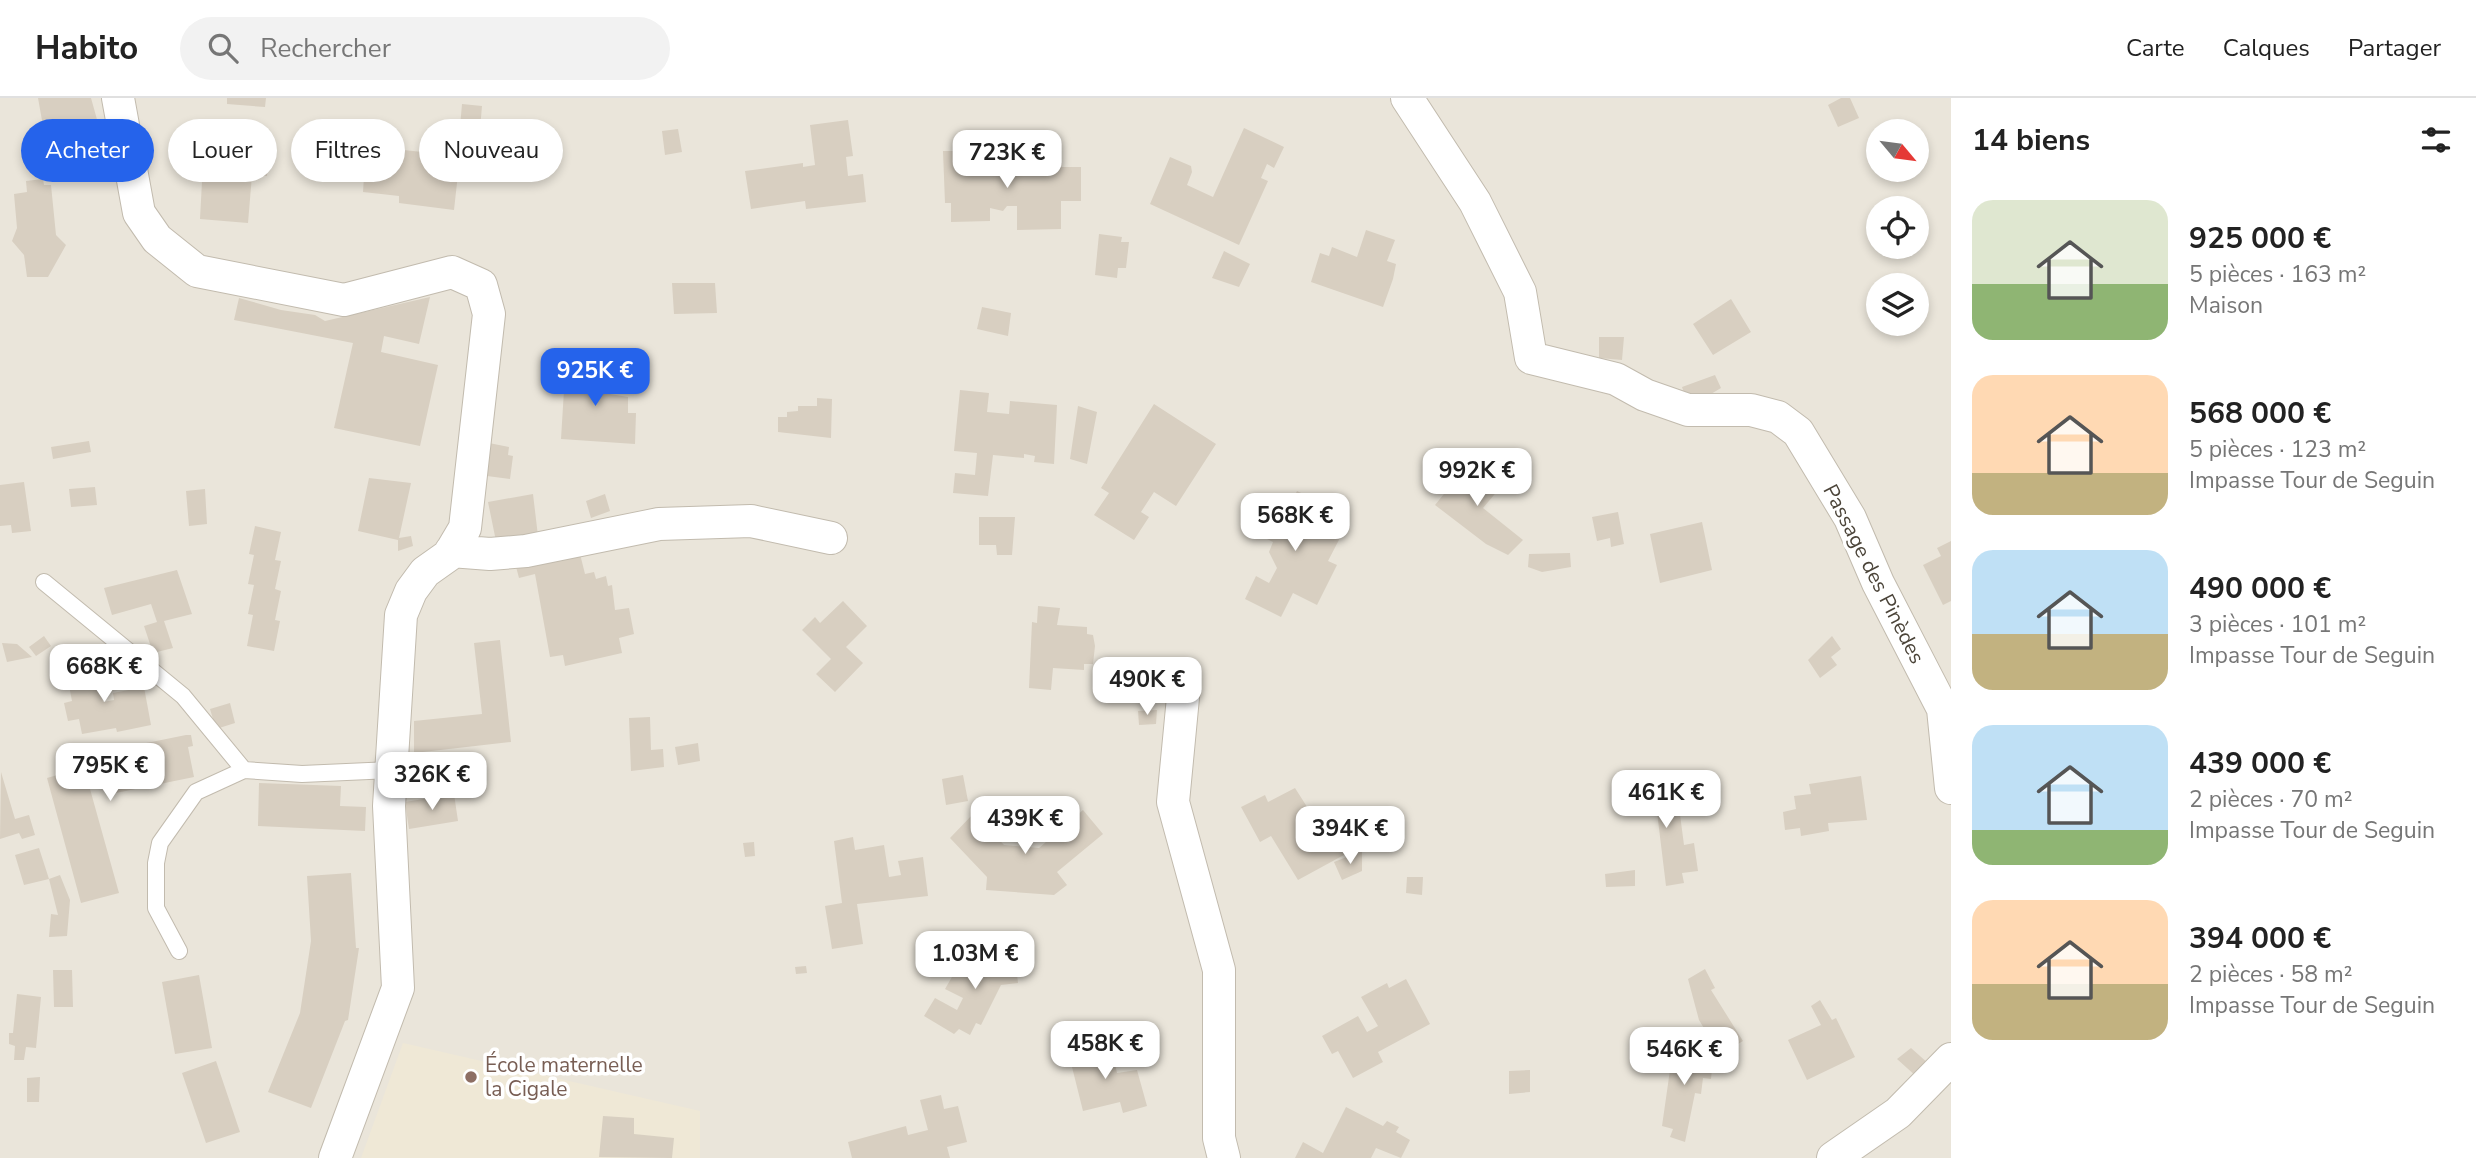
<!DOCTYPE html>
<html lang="fr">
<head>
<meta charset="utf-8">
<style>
  body { margin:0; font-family:"Nunito Sans",sans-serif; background:#f2f2f2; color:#222; height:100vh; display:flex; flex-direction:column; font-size:26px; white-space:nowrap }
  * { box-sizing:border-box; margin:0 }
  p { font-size:23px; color:#767676 }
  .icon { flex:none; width:38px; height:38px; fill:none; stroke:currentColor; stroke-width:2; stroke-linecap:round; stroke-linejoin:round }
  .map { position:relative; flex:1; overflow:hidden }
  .drawer { display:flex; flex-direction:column; background:#fff; width:525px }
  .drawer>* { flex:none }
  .guide { position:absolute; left:21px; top:21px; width:665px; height:63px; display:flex; gap:14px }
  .needle { width:46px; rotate:119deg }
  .tools { position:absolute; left:1866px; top:21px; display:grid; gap:14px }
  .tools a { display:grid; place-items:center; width:63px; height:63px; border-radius:50%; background:#fff; box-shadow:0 4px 10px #0003; font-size:35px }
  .price { position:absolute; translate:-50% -60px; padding:0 16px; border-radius:14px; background:#fff; color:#222; font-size:23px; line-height:46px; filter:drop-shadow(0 2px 4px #0008) }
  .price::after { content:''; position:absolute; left:50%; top:42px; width:21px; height:16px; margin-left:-10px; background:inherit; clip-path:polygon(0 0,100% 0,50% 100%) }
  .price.selected { background:#2563eb; color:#fff }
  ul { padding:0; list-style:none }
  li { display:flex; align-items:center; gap:21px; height:175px; padding:0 21px }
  li span { display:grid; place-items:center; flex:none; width:196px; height:140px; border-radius:21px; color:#555 }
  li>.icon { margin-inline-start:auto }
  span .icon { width:84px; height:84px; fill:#fffc; stroke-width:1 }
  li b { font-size:30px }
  h2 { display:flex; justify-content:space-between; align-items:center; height:84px; padding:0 21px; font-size:30px }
  .tag { padding:0 24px; border-radius:32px; background:#fff; box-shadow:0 4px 10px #0003; font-size:24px; line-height:63px }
  .tag.selected { background:#2563eb; color:#fff }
  header { display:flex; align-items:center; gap:42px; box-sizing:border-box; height:98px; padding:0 35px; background:#fff; border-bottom:2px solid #e0e0e0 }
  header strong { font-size:33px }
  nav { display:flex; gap:38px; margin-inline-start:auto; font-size:24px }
  .search { width:490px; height:63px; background:#f2f2f2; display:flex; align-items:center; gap:18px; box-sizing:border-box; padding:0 24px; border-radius:38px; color:#767676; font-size:26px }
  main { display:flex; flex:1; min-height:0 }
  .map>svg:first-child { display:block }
  .residential { fill:#eae5da; fill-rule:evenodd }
  .education { fill:#efe8d6 }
  .building { fill:#d8cfc1 }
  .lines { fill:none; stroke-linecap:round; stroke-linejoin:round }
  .service-casing { stroke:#c2bbae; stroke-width:18 }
  .minor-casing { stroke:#c2bbae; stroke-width:34 }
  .service { stroke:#fff; stroke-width:16 }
  .minor { stroke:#fff; stroke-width:32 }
  .education-dot { fill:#8d6e63; stroke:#fff; stroke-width:2.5 }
  .labels { text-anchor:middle; stroke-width:7; stroke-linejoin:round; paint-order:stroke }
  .street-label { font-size:21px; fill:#4b4439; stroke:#fff }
  .education-label { font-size:21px; fill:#785e54; stroke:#fff; text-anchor:start }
</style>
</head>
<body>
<header>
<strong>Habito</strong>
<div class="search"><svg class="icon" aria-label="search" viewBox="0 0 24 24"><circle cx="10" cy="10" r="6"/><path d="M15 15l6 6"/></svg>Rechercher</div>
<nav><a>Carte</a><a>Calques</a><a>Partager</a></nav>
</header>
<main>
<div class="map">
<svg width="1951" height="1060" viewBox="0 0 1951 1060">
  <rect width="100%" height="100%" fill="#f6f3ec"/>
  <!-- residential -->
  <path class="residential" d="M0,0H1951V1060H0ZM1878,33H1916V72H1878ZM1878,110H1916V149H1878ZM1878,187H1916V226H1878Z"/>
  <!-- education -->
  <path class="education" d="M403,945L700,1013V1060H361Z"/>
  <!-- building -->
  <path class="building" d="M38,0H91L103,43L39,53L35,29L43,28Z
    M227,0H266L265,9L227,6Z
    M1841,0H1850L1859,20L1838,29L1828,7Z
    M462,6L482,8L480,31L492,32L490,50L467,47L469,30L460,29Z
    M848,22L853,58L846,59L848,78L863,76L866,104L806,111L805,103L751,111L745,73L803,65V69L815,67L810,27Z
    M1244,30L1284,49L1274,70L1267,66L1261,80L1268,83L1239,147L1150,106L1170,59L1191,68L1192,74L1187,87L1213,99Z
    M678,31L682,54L665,57L662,33Z
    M204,46L269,51L267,78L252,77L248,125L200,121Z
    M366,48L460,58L454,112L399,105V98L363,94Z
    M943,53H995L996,69H1081V103H1061V131L1017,132V108H1007L1003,113L990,110V123L951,124V105H945Z
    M43,81L44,87H51L56,137L66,147L48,179H27L24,157L12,143L17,130L14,96L27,94L26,83Z
    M1366,132L1395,142L1387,163L1396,166L1393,181L1383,209L1311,184L1320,155L1329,158L1332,149L1357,159Z
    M1099,136L1122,139L1121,144H1129L1126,170H1118L1117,180L1095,177Z
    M1224,153L1250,166L1239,189L1212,180Z
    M672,185H715L717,215L674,216Z
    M430,199L419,246L384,238L381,254L438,267L420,348L334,330L353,245L234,222L239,200L281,212L315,217L325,223Z
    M1731,201L1751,234L1713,257L1693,226Z
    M982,209L1011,215L1008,238L977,231Z
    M1599,239H1624L1622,262L1599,260Z
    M574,259L605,262L604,295L628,299V315H636L635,346L561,341L564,292H572Z
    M1715,277L1721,290L1689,309L1682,289Z
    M960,292L989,295L987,314L1009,316L1010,303L1057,307L1054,366L1034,364L1035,358L1024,356V360L993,357L988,398L953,395L955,375L975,377L977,355L954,353Z
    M817,300L832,301L831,340L778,334V319H787V314L798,313V308H817Z
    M1154,306L1216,346L1176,408L1154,394L1141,414L1149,419L1134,442L1094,417L1109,395L1101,390Z
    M1078,308L1097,314L1087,366L1070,361Z
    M89,343L91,354L53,361L51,349Z
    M489,345L509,349L508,357L513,358L510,381L487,378Z
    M1473,360L1494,377L1490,383L1499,391L1483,410L1523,442L1508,457L1486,446L1435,407Z
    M369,380L411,385L399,440L411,438L413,448L398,453V442L358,433Z
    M24,384L31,433L12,435L11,427L0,428V387Z
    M95,389L97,407L71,409L69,391Z
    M205,391L207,426L189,428L186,393Z
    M1297,393L1330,409L1322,426L1342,436L1328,463L1337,467L1317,507L1293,495L1281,519L1245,501L1256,478L1269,485L1277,470L1269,454L1273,444L1247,431L1255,416L1269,422L1280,400L1291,405Z
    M533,396L538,438L497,448L488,404Z
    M605,396L610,413L591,420L586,403Z
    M1618,414L1624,446L1611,449L1610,440L1597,443L1592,419Z
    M979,419H1015L1012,457H997L996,447H979Z
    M1702,424L1712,472L1660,485L1650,436Z
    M255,428L281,434L275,462L281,463L275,491L281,493L275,522L280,523L274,553L247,548L253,517L248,516L254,487L248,486L254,457L249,456Z
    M1951,443V503L1943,507L1923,467L1941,458L1937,450Z
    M579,452L585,476L594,474L596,481L606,478L608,488L612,487L615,512L629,510L634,536L619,540L622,555L565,568L563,557L550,559L535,476L519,480L515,465Z
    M1570,455L1571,469L1542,474L1528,469L1529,456Z
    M177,472L192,516L164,523L173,550L153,555L144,528L157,524L151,506L112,517L104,490Z
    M843,503L867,528L846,549L863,565L835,594L816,576L831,561L802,532L815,519L820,525Z
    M1038,508L1060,510L1057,527L1087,529V536L1093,537L1095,548L1093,566H1084V572L1053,570L1051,592L1029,590L1032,524L1037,525Z
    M44,538L51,548L36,558L29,549Z
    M1832,538L1841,551L1831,559L1837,567L1820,580L1808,562Z
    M500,542L511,644L414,655V623L482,616L474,545Z
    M2,545L17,546L32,559L7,564Z
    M97,566L103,604L114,602L113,595L144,589L151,627L117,634L116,630L82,636L79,621L68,623L64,605L72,603L66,572Z
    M230,605L235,625L216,631L210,611Z
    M1157,612L1156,626L1139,627L1138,613Z
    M650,619L651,652L663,651L664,669L631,673L629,620Z
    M186,637H191L193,648L188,649L194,679L106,697L104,689L90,691L119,795L81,805L47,680L99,665L97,655Z
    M698,645L700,663L678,667L675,649Z
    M1,674L15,721L29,717L35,737L22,741L19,735L0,741Z
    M1652,674L1670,711L1679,709L1684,747L1694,745L1698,773L1682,775L1684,785L1666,788L1657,714L1644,717L1628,686Z
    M963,677L968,703L946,707L942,681Z
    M1861,678L1867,722L1828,725L1829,733L1801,738L1800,730L1785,732L1783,714L1796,711L1794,698L1811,696L1809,686Z
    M259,685L341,688L340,708L366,709L365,733L258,728Z
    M1295,690L1327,740L1341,731L1353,752L1298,782L1271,738L1260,744L1241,709L1265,697L1268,704Z
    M454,696L458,723L409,731L405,704Z
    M1083,712L1103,736L1057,774L1067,787L1054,797L986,792L987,779L950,740L974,715L1004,747L1039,750Z
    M853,739L855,752L884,747L889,779L901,777L898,763L923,759L928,798L857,806L863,846L832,851L825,808L842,805L834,743Z
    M754,744L755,758L745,759L743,745Z
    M39,750L49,781L24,787L15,757Z
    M1362,753V773L1342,782L1334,764Z
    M1635,772V788L1606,789L1605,776Z
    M351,775L356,850H359L348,922L345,923L311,1010L268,994L300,915L311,843L307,778Z
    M60,777L70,802L67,838L49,839L51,816L58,817L49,781Z
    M1407,779H1423L1422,797L1406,795Z
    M1014,851L1018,885L1001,887L981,927L976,925L970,937L959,931L954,936L924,918L935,900L957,912L963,900L945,891L956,872L964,878L974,864V855Z
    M806,868L807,875L796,876L795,869Z
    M1705,871L1715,890L1711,892L1743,943L1720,957L1699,922L1688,881Z
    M53,872H72L73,909H54Z
    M199,877L212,950L175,956L162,884Z
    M1406,881L1430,926L1378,954L1383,964L1353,980L1338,953L1332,956L1322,938L1358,918L1367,934L1378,928L1361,899L1387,885L1389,890Z
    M17,896L41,899L36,950L26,949L24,962H14L15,948L9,946V935H13Z
    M1820,902L1832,922L1836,920L1855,959L1807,982L1788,942L1821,927L1811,908Z
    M1674,944L1697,946L1696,959L1713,960L1711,981L1703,980L1701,996L1695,995L1685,1044L1670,1039L1673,1031L1662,1028Z
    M1111,946L1117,975L1137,972L1147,1008L1123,1015L1120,1004L1083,1013L1069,957Z
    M1911,950L1929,966L1917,979L1897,961Z
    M216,963L240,1034L206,1045L182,975Z
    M1530,972V994L1509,996V973Z
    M40,979L39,1004H27V980Z
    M941,997L944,1011L958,1008L967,1044L947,1049L950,1060H852L848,1044L906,1028L908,1037L928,1032L920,1002Z
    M1346,1009L1383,1028L1387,1023L1399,1029L1396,1034L1410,1042L1401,1060L1376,1050L1371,1060H1295L1303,1044L1323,1055Z
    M603,1018L634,1020V1036L674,1040L672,1060L599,1059Z"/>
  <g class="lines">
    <!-- service casing -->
    <g class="service-casing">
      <path id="service" d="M44,484L183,598L244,672
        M179,853L156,810V765L160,745L196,694L244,672L302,676L391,672"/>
    </g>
    <!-- minor casing -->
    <g class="minor-casing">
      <path id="minor" d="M118,0L139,115L157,141L197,173L344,202L452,174L481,187L489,216L465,430L449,457L425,474L411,493L401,517L389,708L398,890L335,1060
        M1407,0L1475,104L1520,194L1531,260L1616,281L1645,297L1688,312H1751L1778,319L1798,334L1850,420L1878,485L1943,611L1951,690
        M451,453L490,456L526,453L659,426L751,423L831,440
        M1184,589L1173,704L1219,872V1040L1224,1060
        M1833,1060L1898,1015L1951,961"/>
    </g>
    <!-- service -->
    <use href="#service" class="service"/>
    <!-- minor -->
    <use href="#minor" class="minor"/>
  </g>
  <!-- markers -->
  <circle class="education-dot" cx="471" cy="979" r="7"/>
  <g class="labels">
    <!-- street labels -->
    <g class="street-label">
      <text transform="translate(1874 476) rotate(63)" y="7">Passage des Pinèdes</text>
    </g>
    <!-- education labels -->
    <g class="education-label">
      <text x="485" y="974">École maternelle<tspan x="485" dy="24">la Cigale</tspan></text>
    </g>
  </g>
</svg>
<div class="tools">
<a><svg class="needle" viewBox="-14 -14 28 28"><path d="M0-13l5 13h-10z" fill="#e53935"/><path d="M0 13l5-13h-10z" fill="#767676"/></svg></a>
<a><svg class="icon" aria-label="locate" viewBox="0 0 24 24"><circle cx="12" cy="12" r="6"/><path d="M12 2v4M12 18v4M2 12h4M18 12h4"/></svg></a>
<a><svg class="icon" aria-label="layers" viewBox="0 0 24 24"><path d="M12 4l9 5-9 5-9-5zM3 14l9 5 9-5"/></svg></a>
</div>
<b class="price" style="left:1007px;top:92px">723K €</b>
<b class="price selected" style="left:595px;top:310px">925K €</b>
<b class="price" style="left:1477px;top:410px">992K €</b>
<b class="price" style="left:1295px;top:455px">568K €</b>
<b class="price" style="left:104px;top:606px">668K €</b>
<b class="price" style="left:1147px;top:619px">490K €</b>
<b class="price" style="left:110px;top:705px">795K €</b>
<b class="price" style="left:432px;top:714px">326K €</b>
<b class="price" style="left:1666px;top:732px">461K €</b>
<b class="price" style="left:1025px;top:758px">439K €</b>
<b class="price" style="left:1350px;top:768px">394K €</b>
<b class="price" style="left:975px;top:893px">1.03M €</b>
<b class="price" style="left:1105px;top:983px">458K €</b>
<b class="price" style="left:1684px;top:989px">546K €</b>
<div class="guide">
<a class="tag selected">Acheter</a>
<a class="tag">Louer</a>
<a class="tag">Filtres</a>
<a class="tag">Nouveau</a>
</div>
</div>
<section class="drawer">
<h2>14 biens<svg class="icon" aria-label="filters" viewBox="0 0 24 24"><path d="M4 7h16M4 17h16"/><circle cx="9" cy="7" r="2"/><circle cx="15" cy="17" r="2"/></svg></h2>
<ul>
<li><span style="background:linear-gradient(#dfe7d0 60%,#8fb573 0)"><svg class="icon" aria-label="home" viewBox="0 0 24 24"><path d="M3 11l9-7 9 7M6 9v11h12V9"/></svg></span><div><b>925 000 €</b><p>5 pièces · 163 m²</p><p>Maison</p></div></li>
<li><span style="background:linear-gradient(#ffd9b3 70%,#c2b280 0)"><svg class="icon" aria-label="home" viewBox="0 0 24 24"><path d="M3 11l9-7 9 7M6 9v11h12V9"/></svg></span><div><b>568 000 €</b><p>5 pièces · 123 m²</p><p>Impasse Tour de Seguin</p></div></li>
<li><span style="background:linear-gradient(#bfe0f5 60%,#c2b280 0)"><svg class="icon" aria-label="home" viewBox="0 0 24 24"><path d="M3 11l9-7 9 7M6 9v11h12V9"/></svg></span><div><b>490 000 €</b><p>3 pièces · 101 m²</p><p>Impasse Tour de Seguin</p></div></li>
<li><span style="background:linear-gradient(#bfe0f5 75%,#8fb573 0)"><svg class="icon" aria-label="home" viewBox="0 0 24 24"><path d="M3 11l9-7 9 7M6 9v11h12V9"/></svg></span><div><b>439 000 €</b><p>2 pièces · 70 m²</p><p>Impasse Tour de Seguin</p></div></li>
<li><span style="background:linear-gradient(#ffd9b3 60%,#c2b280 0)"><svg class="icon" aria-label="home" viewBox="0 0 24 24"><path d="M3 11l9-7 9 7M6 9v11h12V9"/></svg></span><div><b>394 000 €</b><p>2 pièces · 58 m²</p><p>Impasse Tour de Seguin</p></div></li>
</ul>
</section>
</main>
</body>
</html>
